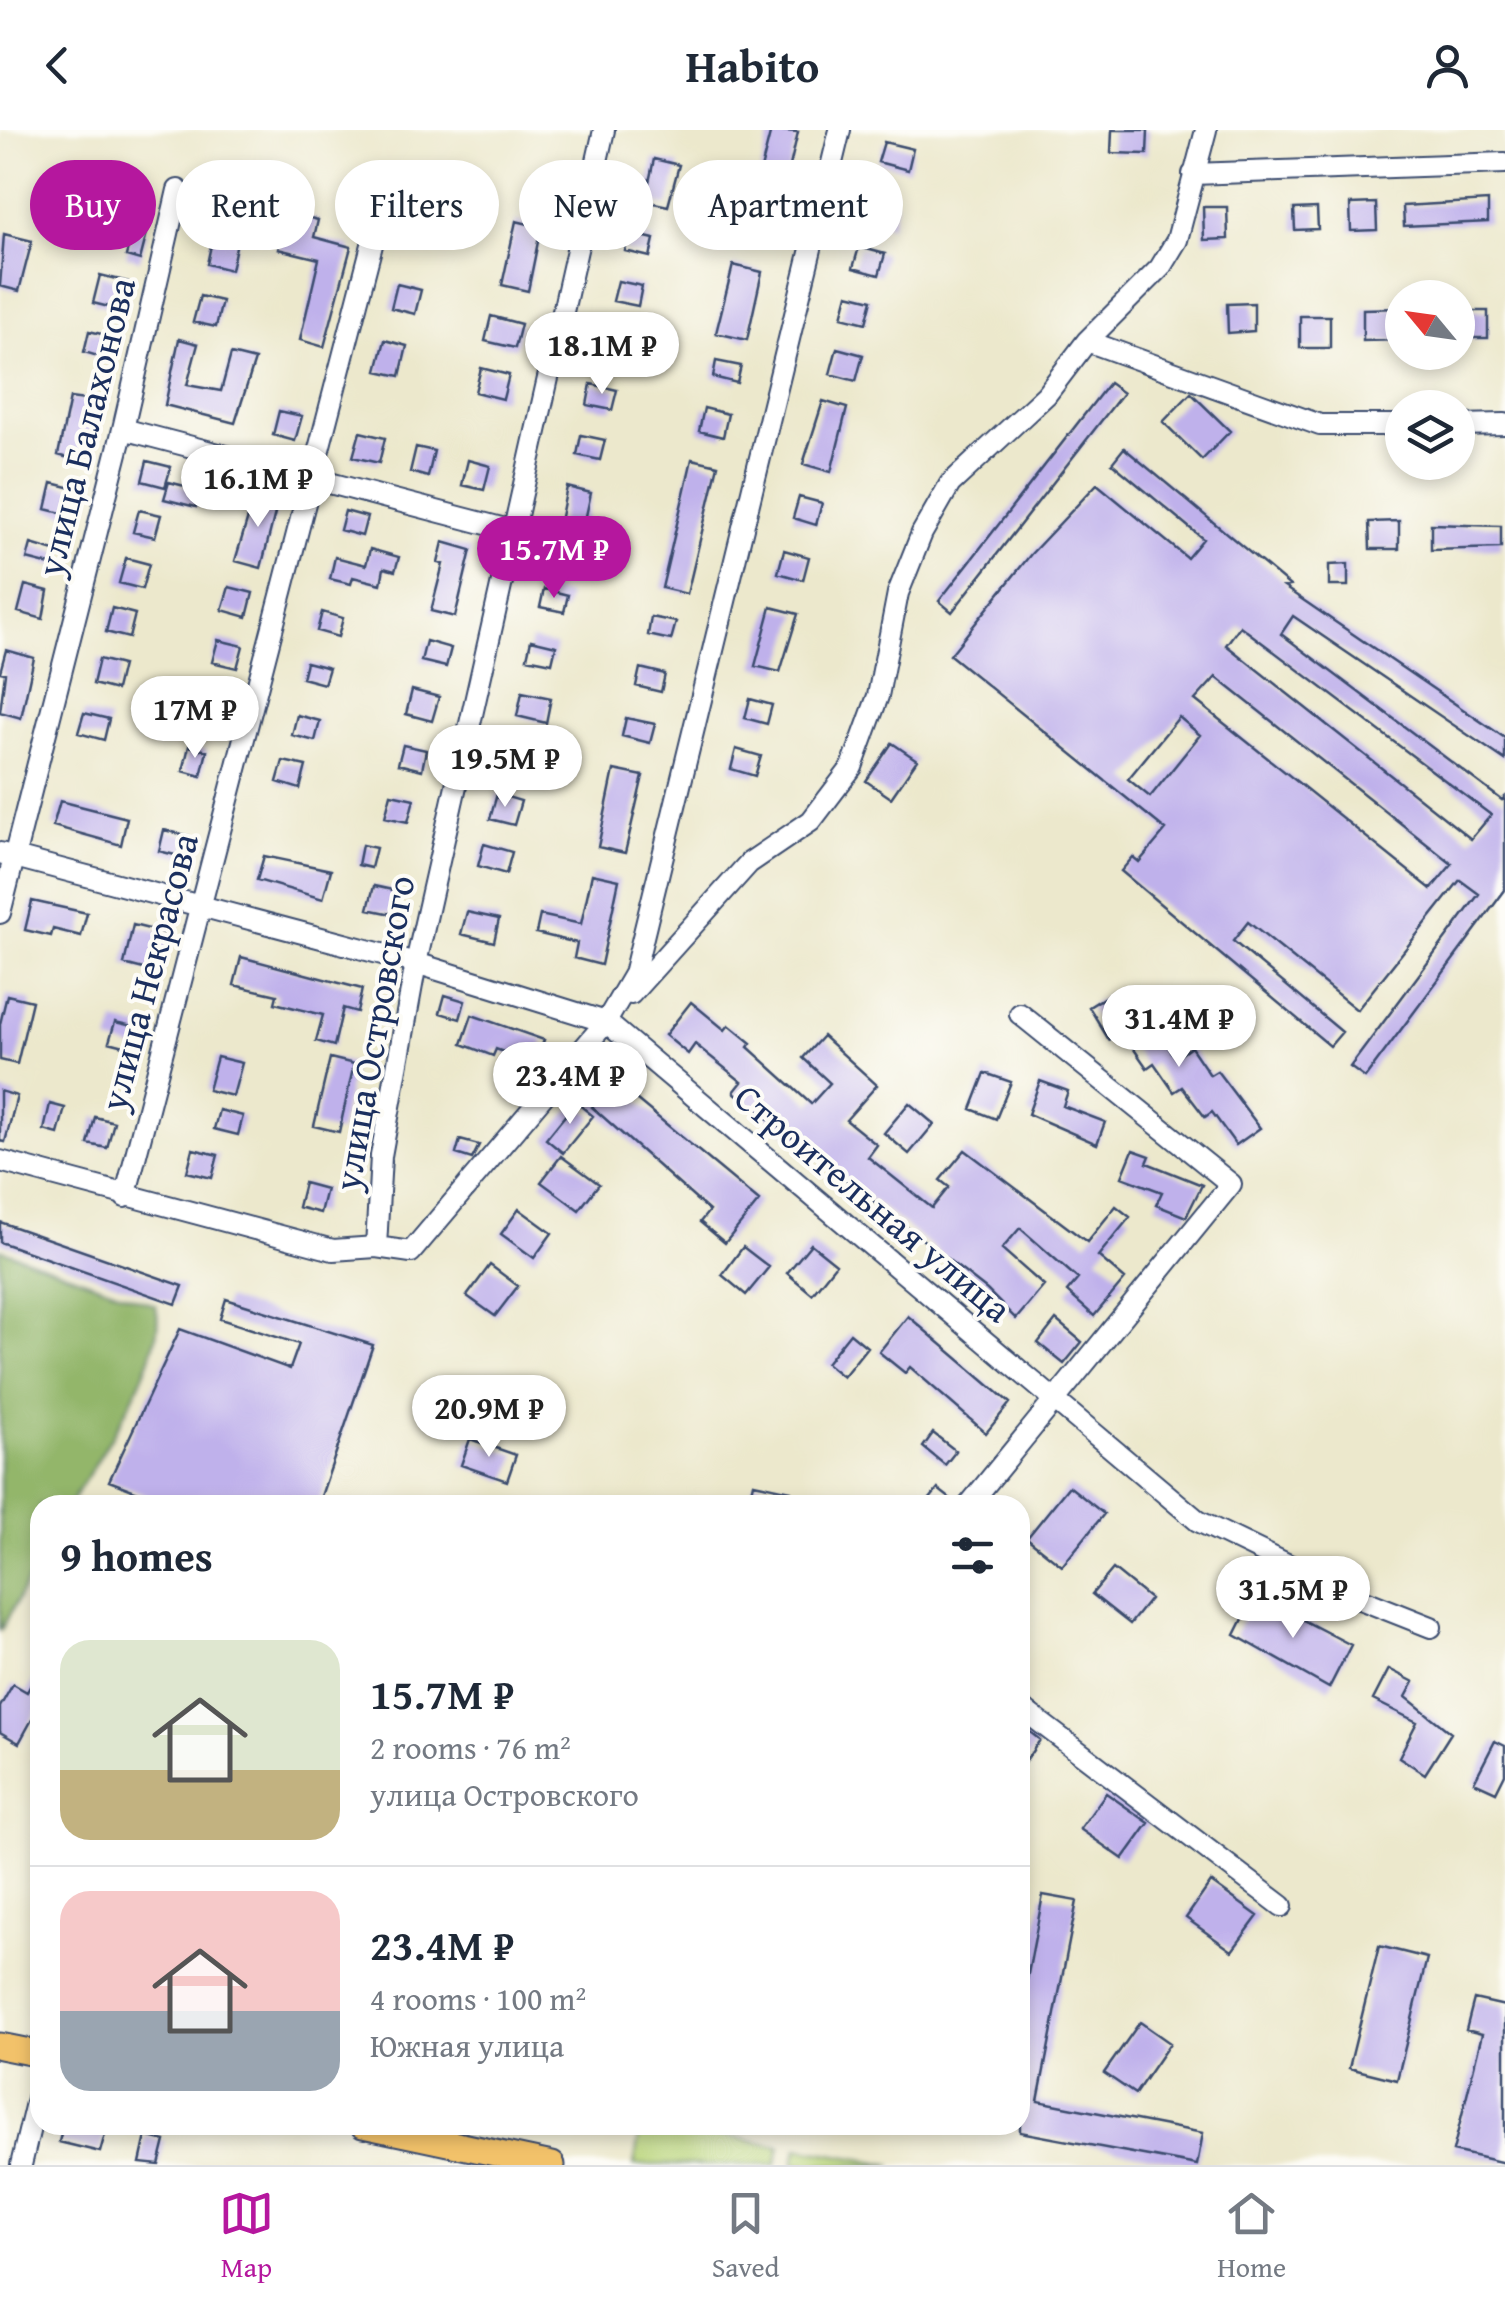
<!DOCTYPE html>
<html lang="en">
<head>
<meta charset="utf-8">
<style>
  body { margin:0; font-family:"Gentium Book Plus",serif; background:#f2f2f3; color:#1f2937; height:100vh; display:flex; flex-direction:column; font-size:38px; white-space:nowrap }
  * { box-sizing:border-box; margin:0 }
  p { font-size:32px; color:#747a83 }
  .icon { flex:none; width:55px; height:55px; fill:none; stroke:currentColor; stroke-width:2; stroke-linecap:round; stroke-linejoin:round }
  .map { position:relative; flex:1; overflow:hidden }
  .sheet { position:absolute; left:30px; top:1365px; width:1000px; height:640px; display:flex; flex-direction:column; background:#fff; border-radius:30px; box-shadow:0 5px 15px #0003 }
  .sheet>* { flex:none }
  .top-card { position:absolute; left:30px; top:30px; width:1000px; height:90px; display:flex; gap:20px }
  .needle { width:65px; rotate:299deg }
  .buttons { position:absolute; left:1385px; top:150px; display:grid; gap:20px }
  .buttons a { display:grid; place-items:center; width:90px; height:90px; border-radius:50%; background:#fff; box-shadow:0 5px 15px #0003; font-size:50px }
  .price { position:absolute; translate:-50% -85px; padding:0 22px; border-radius:35px; background:#fff; color:#222; font-size:32px; line-height:65px; filter:drop-shadow(0 2px 5px #0008) }
  .price::after { content:''; position:absolute; left:50%; top:60px; width:30px; height:22px; margin-left:-15px; background:inherit; clip-path:polygon(0 0,100% 0,50% 100%) }
  .price.on { background:#b5179e; color:#fff }
  ul { padding:0; list-style:none }
  li { display:flex; align-items:center; gap:30px; height:250px; padding:0 30px }
  li+li { border-top:2px solid #e0e1e3 }
  li span { display:grid; place-items:center; flex:none; width:280px; height:200px; border-radius:30px; color:#555 }
  li>.icon { margin-inline-start:auto }
  span .icon { width:120px; height:120px; fill:#fffc; stroke-width:1 }
  li b { font-size:42px }
  h2 { display:flex; justify-content:space-between; align-items:center; height:120px; padding:0 30px; font-size:42px }
  .pill { padding:0 35px; border-radius:45px; background:#fff; box-shadow:0 5px 15px #0003; font-size:35px; line-height:90px }
  .pill.on { background:#b5179e; color:#fff }
  header { display:flex; justify-content:space-between; align-items:center; height:130px; padding:0 30px; background:#fff; font-size:45px; font-weight:600 }
  .tab-bar { display:flex; justify-content:space-around; align-items:center; height:140px; border-top:2px solid #e0e1e3; background:#fff; font-size:28px; color:#747a83 }
  .tab-bar a { display:grid; justify-items:center; gap:5px }
  .tab-bar .on { color:#b5179e }
  .map>svg:first-child { display:block }
  .green { fill:#bad57b; stroke:#6a826c; stroke-width:2.5 }
  .forest { fill:#93b66b; stroke:#577264; stroke-width:2.5 }
  .building { fill:#bfb1eb; fill-rule:evenodd }
  .lines { fill:none; stroke-linecap:round; stroke-linejoin:round }
  .minor-casing { stroke:#3a4b6e; stroke-width:24 }
  .major-casing { stroke:#3a4b6e; stroke-width:29 }
  .minor { stroke:#fff; stroke-width:20 }
  .major { stroke:#f2c26a; stroke-width:25 }
  .labels { text-anchor:middle; stroke-width:8; stroke-linejoin:round; paint-order:stroke }
  .street-label { font-size:38px; fill:#1b2f5e; stroke:#fdfcf7 }
</style>
</head>
<body>
<header><svg class="icon" aria-label="back" viewBox="0 0 24 24"><path d="M15 5l-7 7 7 7"/></svg>Habito<svg class="icon" aria-label="person" viewBox="0 0 24 24"><circle cx="12" cy="8" r="4"/><path d="M4 21q1-7 8-7t8 7"/></svg></header>
<div class="map">
<svg width="1505" height="2035" viewBox="0 0 1505 2035">
  <rect width="100%" height="100%" fill="#fdfcf7"/>
  <filter id="ink" filterUnits="userSpaceOnUse"><feTurbulence type="fractalNoise" baseFrequency=".01" numOctaves="2"/><feDisplacementMap in="SourceGraphic" scale="20" xChannelSelector="R" yChannelSelector="G"/><feConvolveMatrix kernelMatrix="1 2 1 2 8 2 1 2 1" color-interpolation-filters="sRGB"/></filter>
  <filter id="wash" filterUnits="userSpaceOnUse"><feTurbulence type="fractalNoise" baseFrequency=".0048" numOctaves="4" result="noise"/><feDisplacementMap in="SourceGraphic" scale="40" xChannelSelector="R" yChannelSelector="G"/><feGaussianBlur stdDeviation="2.25" result="paint"/><feColorMatrix in="noise" values="0 0 0 0 0 0 0 0 0 0 0 0 0 0 0 0 0 1.4 0 .05"/><feComposite in="paint" operator="in"/></filter>
  <g filter="url(#wash)">
    <rect width="100%" height="100%" fill="#ece8cc"/>
    <!-- green -->
    <path class="green" d="M641,1995H665L780,2016L776,2035H634Z
      M797,2018L893,2035H794Z"/>
    <!-- forest -->
    <path class="forest" d="M0,1119L155,1175C173,1219 94,1336 69,1375H40V1428L0,1502Z"/>
    <g id="blocks">
      <!-- building -->
      <path class="building" d="M771,0L798,2L774,104L746,98Z
        M1112,0H1148L1147,24L1111,23Z
        M884,12L913,19L908,40L878,32Z
        M654,29L679,35L668,76L645,71Z
        M871,65L897,72L891,96L865,89Z
        M1488,71V92L1404,96L1403,76Z
        M220,73L244,79L231,140L207,134Z
        M1376,73L1377,100L1351,101L1350,74Z
        M1203,77H1227L1228,109L1204,110Z
        M1317,78L1318,99L1295,100L1294,79Z
        M298,85L318,90L314,107L351,117L324,217L300,210L319,129L278,119L281,106L292,108Z
        M516,91L541,97L528,161L502,155Z
        M133,100L147,103L140,130L126,126Z
        M628,103L654,109L650,127L625,121Z
        M4,104L32,111L19,161L0,156Z
        M859,117L885,124L879,145L853,138Z
        M733,135L762,142L747,210L716,203Z
        M100,145L128,152L121,180L93,173Z
        M618,151L642,156L638,176L613,171Z
        M397,154L421,160L415,184L391,178Z
        M848,164L872,170L866,193L842,187Z
        M200,166L222,171L216,197L193,192Z
        M1254,173V201L1228,203L1227,174Z
        M1402,178V210L1363,211V179Z
        M1462,181H1488V208H1461Z
        M491,186L521,194L515,218L485,211Z
        M1300,186H1330V218H1300Z
        M602,200L627,206L623,227L598,222Z
        M89,201L114,207L108,229L84,222Z
        M179,209L198,214L187,255L221,261L231,224L255,230L235,293L165,275Z
        M385,210L407,216L400,246L377,241Z
        M837,218L863,225L856,251L830,244Z
        M716,231L741,236L737,253L713,247Z
        M481,238L509,245L503,269L475,262Z
        M1109,253L1123,263L952,482L939,471Z
        M591,254L617,260L612,280L587,275Z
        M1191,263L1230,301L1202,330L1163,292Z
        M70,268L100,272L98,294L93,293L83,332L58,325Z
        M823,271L847,278L831,342L803,334Z
        M704,278L728,284L723,307L699,301Z
        M279,281L302,286L295,311L273,305Z
        M360,302L385,308L379,333L353,327Z
        M581,305L605,310L600,330L577,325Z
        M416,317L434,321L428,347L410,342Z
        M1124,318L1290,456L1284,457L1505,608V630L1293,486L1281,504L1502,670L1505,667V760L1365,948L1350,937L1479,764L1460,750L1357,880L1248,792L1233,811L1342,902L1330,916L1121,741L1133,727L1139,732L1166,700L950,525L1031,424L1097,354L1187,428L1203,409L1112,333ZM1240,496L1491,685L1471,709L1226,515ZM1216,547L1452,734L1431,759L1195,570ZM1179,587L1200,605L1150,667L1128,649Z
        M692,329L718,335L687,464L662,458Z
        M468,330L490,336L484,360L462,355Z
        M147,331L171,337L165,357L142,351Z
        M169,352L200,360L196,377L164,369Z
        M52,353L76,359L69,385L46,379Z
        M567,357L591,363L576,432L553,426Z
        M256,361L279,367L261,438L235,431Z
        M799,367L822,373L816,395L793,388Z
        M139,380L161,385L155,407L133,402Z
        M345,381L367,387L362,406L340,400Z
        M1399,391V419H1370L1369,392Z
        M1431,394L1501,396V418L1431,420Z
        M443,412L471,420L455,487L431,481L443,434L438,433Z
        M31,414L58,422L54,436L27,429Z
        M370,419L399,427L395,441L384,438L381,454L353,447L351,454L330,449L335,427L366,435Z
        M784,420L809,427L803,450L778,443Z
        M126,428L149,434L142,459L119,453Z
        M1348,434V456H1329V435Z
        M25,455L48,461L43,489L18,482Z
        M229,457L253,463L247,487L222,480Z
        M544,459L568,465L564,482L540,477Z
        M771,477L798,484L780,542L755,536Z
        M112,478L135,484L129,508L106,502Z
        M322,482L343,488L338,507L317,501Z
        M651,487L676,492L671,510L648,505Z
        M218,510L243,516L237,538L212,532Z
        M531,510L556,516L552,533L527,528Z
        M426,511L451,518L446,537L421,531Z
        M6,520L34,528L21,588L0,582L5,543L0,542Z
        M99,529L122,535L116,560L93,554Z
        M306,532L329,538L324,554L302,548Z
        M640,538L665,544L661,562L636,556Z
        M203,558L226,564L221,585L198,579Z
        M412,560L439,567L432,591L406,584Z
        M522,562L551,568L546,593L517,586Z
        M750,569L772,575L767,594L745,588Z
        M84,583L109,589L104,610L78,603Z
        M297,585L320,591L315,611L292,605Z
        M626,588L655,594L650,613L622,606Z
        M892,613L917,630L891,668L866,651Z
        M403,615L426,620L422,640L398,634Z
        M189,616L207,621L201,646L183,641Z
        M538,617L558,621L554,642L534,637Z
        M736,619L761,626L755,646L731,639Z
        M283,631L306,636L300,659L277,652Z
        M614,640L643,646L625,723L598,717Z
        M391,664L414,669L408,692L385,687Z
        M497,664L521,671L514,695L490,689Z
        M60,671L127,688L121,715L53,696Z
        M164,700L189,706L183,727L159,721Z
        M484,714L512,722L506,744L478,736Z
        M362,715L376,718L371,738L358,735Z
        M264,726L331,740L323,769L257,750Z
        M592,744L619,750L601,835L574,828L577,813L536,803L540,785L581,794Z
        M374,756L397,761L392,784L368,779Z
        M32,771L87,783L81,806L53,799L51,806L25,800Z
        M467,782L499,789L494,812L461,804Z
        M133,795L169,804L159,843L124,834Z
        M241,827L362,859L357,882L343,878L334,916L316,911L323,885L275,873L277,865L234,855Z
        M1113,862L1140,906L1154,896L1176,928L1191,917L1210,945L1217,941L1260,998L1236,1015L1212,982L1205,987L1182,957L1174,962L1154,933L1147,938L1122,902L1109,910L1089,877Z
        M7,865L32,871L17,934L0,930V894Z
        M445,865L465,871L460,889L440,883Z
        M691,872L725,900L729,895L751,913L748,917L811,974L830,953L803,928L823,906L877,955L846,990L877,1015L868,1027L932,1078L949,1057L940,1050L965,1020L1087,1112L1116,1076L1130,1087L1098,1126L1125,1149L1094,1186L1067,1162L1078,1149L1020,1098L1002,1119L1044,1156L1016,1189L987,1160L734,962L742,952L695,914L688,924L665,905Z
        M472,885L544,910L535,934L496,919L493,926L462,914Z
        M115,892L141,898L136,919L109,912Z
        M217,927L242,933L233,966L208,960Z
        M330,928L354,934L339,1002L314,996Z
        M985,943L1011,952L996,989L971,979Z
        M613,950L759,1071L725,1113L700,1092L709,1081L592,977Z
        M1040,951L1068,961L1063,976L1105,992L1097,1014L1028,984Z
        M0,961L17,966L5,1012L0,1011Z
        M576,972L593,986L563,1023L546,1009Z
        M909,973L934,994L909,1024L884,1003Z
        M50,974L65,978L58,1004L44,1000Z
        M219,980L243,986L238,1005L214,999Z
        M95,987L114,992L107,1018L88,1014Z
        M460,1010L479,1015L472,1029L456,1024Z
        M193,1019L218,1025L212,1048L187,1042Z
        M1133,1020L1150,1026L1147,1033L1202,1055L1186,1087L1156,1075L1162,1062L1122,1047Z
        M561,1026L599,1054L579,1080L541,1052Z
        M304,1053L326,1059L320,1083L298,1077Z
        M519,1079L552,1103L534,1128L501,1104Z
        M0,1092L183,1156L176,1174L0,1112Z
        M811,1114L836,1134L812,1164L787,1143Z
        M743,1117L769,1137L746,1165L722,1145Z
        M490,1135L518,1156L495,1186L467,1166Z
        M226,1169L373,1215L318,1375H172L109,1351L180,1199L290,1239L299,1214L220,1189Z
        M908,1186L1010,1273L986,1303L910,1237L905,1243L879,1222Z
        M1056,1190L1082,1212L1064,1234L1038,1213Z
        M850,1203L867,1217L843,1247L826,1233Z
        M933,1303L956,1321L945,1335L923,1317Z
        M470,1309L516,1325L507,1351L461,1335Z
        M754,1353L791,1361L788,1375H749Z
        M1069,1356L1104,1384L1062,1436L1027,1408Z
        M938,1359L956,1373V1375H925Z
        M1113,1439L1150,1469L1130,1494L1092,1464Z
        M1255,1465L1351,1515L1329,1558L1235,1505Z
        M40,1538V1575L19,1613L0,1602V1577L13,1554L27,1562Z
        M1389,1539L1414,1552L1406,1567L1451,1603L1425,1644L1399,1627L1417,1592L1373,1570Z
        M1020,1594L1040,1610L1020,1639Z
        M1495,1611L1505,1616V1644L1496,1662L1474,1652Z
        M1106,1663L1149,1693L1123,1729L1080,1699Z
        M1211,1752L1258,1786L1232,1821L1186,1788Z
        M1043,1765L1077,1771L1038,1971L1203,2003L1197,2035L1020,2002V1886Z
        M1379,1816L1427,1828L1397,1950L1349,1938Z
        M1474,1869L1505,1876V2033L1453,2021L1482,1904L1466,1900Z
        M1140,1892L1170,1913L1135,1964L1104,1943Z
        M63,1995L107,1997L100,2022L59,2012Z
        M146,2006L165,2011L159,2035L140,2033Z"/>
    </g>
  </g>
  <g filter="url(#ink)">
    <use href="#blocks" fill-opacity="0" stroke="#3a4b6e" stroke-width="2.5"/>
    <g class="lines">
      <!-- minor casing -->
      <g class="minor-casing">
        <path id="minor" d="M1193,44L1505,33
          M1087,211L1320,295H1402
          M1458,295L1505,294
          M123,299L513,401
          M0,723L416,833L606,892L1198,1391L1355,1467L1431,1497
          M0,783L123,299L178,60
          M631,864L749,733L811,691L852,637L878,566L898,463L922,403L950,354L1046,265L1087,211L1160,138L1177,110L1206,0
          M0,1031L333,1120L376,1117L411,1122L606,892L634,844L840,0
          M125,1067L373,111
          M376,1117L381,1026L416,833L604,0
          M969,1375L1231,1054L1020,884
          M1020,1577L1282,1776
          M21,2035L40,1956"/>
      </g>
      <!-- major casing -->
      <g class="major-casing">
        <path id="major" d="M0,1916L40,1924
          M363,1995L552,2035"/>
      </g>
      <!-- minor -->
      <use href="#minor" class="minor"/>
      <!-- major -->
      <use href="#major" class="major"/>
    </g>
  </g>
  <g class="labels">
    <!-- street labels -->
    <g class="street-label">
      <text transform="translate(86 297) rotate(-76)" y="13">улица Балахонова</text>
      <text transform="translate(149 842) rotate(-75)" y="13">улица Некрасова</text>
      <text transform="translate(374 903) rotate(-80)" y="13">улица Островского</text>
      <text transform="translate(873 1073) rotate(40)" y="13">Строительная улица</text>
    </g>
  </g>
</svg>
<div class="buttons">
<a><svg class="needle" viewBox="-14 -14 28 28"><path d="M0-13l5 13h-10z" fill="#e53935"/><path d="M0 13l5-13h-10z" fill="#747a83"/></svg></a>
<a><svg class="icon" aria-label="layers" viewBox="0 0 24 24"><path d="M12 4l9 5-9 5-9-5zM3 14l9 5 9-5"/></svg></a>
</div>
<b class="price" style="left:602px;top:267px">18.1M ₽</b>
<b class="price" style="left:258px;top:400px">16.1M ₽</b>
<b class="price on" style="left:554px;top:471px">15.7M ₽</b>
<b class="price" style="left:195px;top:631px">17M ₽</b>
<b class="price" style="left:505px;top:680px">19.5M ₽</b>
<b class="price" style="left:1179px;top:940px">31.4M ₽</b>
<b class="price" style="left:570px;top:997px">23.4M ₽</b>
<b class="price" style="left:489px;top:1330px">20.9M ₽</b>
<b class="price" style="left:1293px;top:1511px">31.5M ₽</b>
<div class="top-card">
<a class="pill on">Buy</a>
<a class="pill">Rent</a>
<a class="pill">Filters</a>
<a class="pill">New</a>
<a class="pill">Apartment</a>
</div>
<section class="sheet">
<h2>9 homes<svg class="icon" aria-label="filters" viewBox="0 0 24 24"><path d="M4 7h16M4 17h16"/><circle cx="9" cy="7" r="2"/><circle cx="15" cy="17" r="2"/></svg></h2>
<ul>
<li><span style="background:linear-gradient(#dfe7d0 65%,#c2b280 0)"><svg class="icon" aria-label="home" viewBox="0 0 24 24"><path d="M3 11l9-7 9 7M6 9v11h12V9"/></svg></span><div><b>15.7M ₽</b><p>2 rooms · 76 m²</p><p>улица Островского</p></div></li>
<li><span style="background:linear-gradient(#f6c9c9 60%,#9aa5b1 0)"><svg class="icon" aria-label="home" viewBox="0 0 24 24"><path d="M3 11l9-7 9 7M6 9v11h12V9"/></svg></span><div><b>23.4M ₽</b><p>4 rooms · 100 m²</p><p>Южная улица</p></div></li>
</ul>
</section>
</div>
<nav class="tab-bar">
<a class="on"><svg class="icon" aria-label="map" viewBox="0 0 24 24"><path d="M3 6l6-2 6 2 6-2v14l-6 2-6-2-6 2zM9 4v14M15 6v14"/></svg>Map</a>
<a><svg class="icon" aria-label="saved" viewBox="0 0 24 24"><path d="M7 4h10v16l-5-4-5 4z"/></svg>Saved</a>
<a><svg class="icon" aria-label="home" viewBox="0 0 24 24"><path d="M3 11l9-7 9 7M6 9v11h12V9"/></svg>Home</a>
</nav>
</body>
</html>
